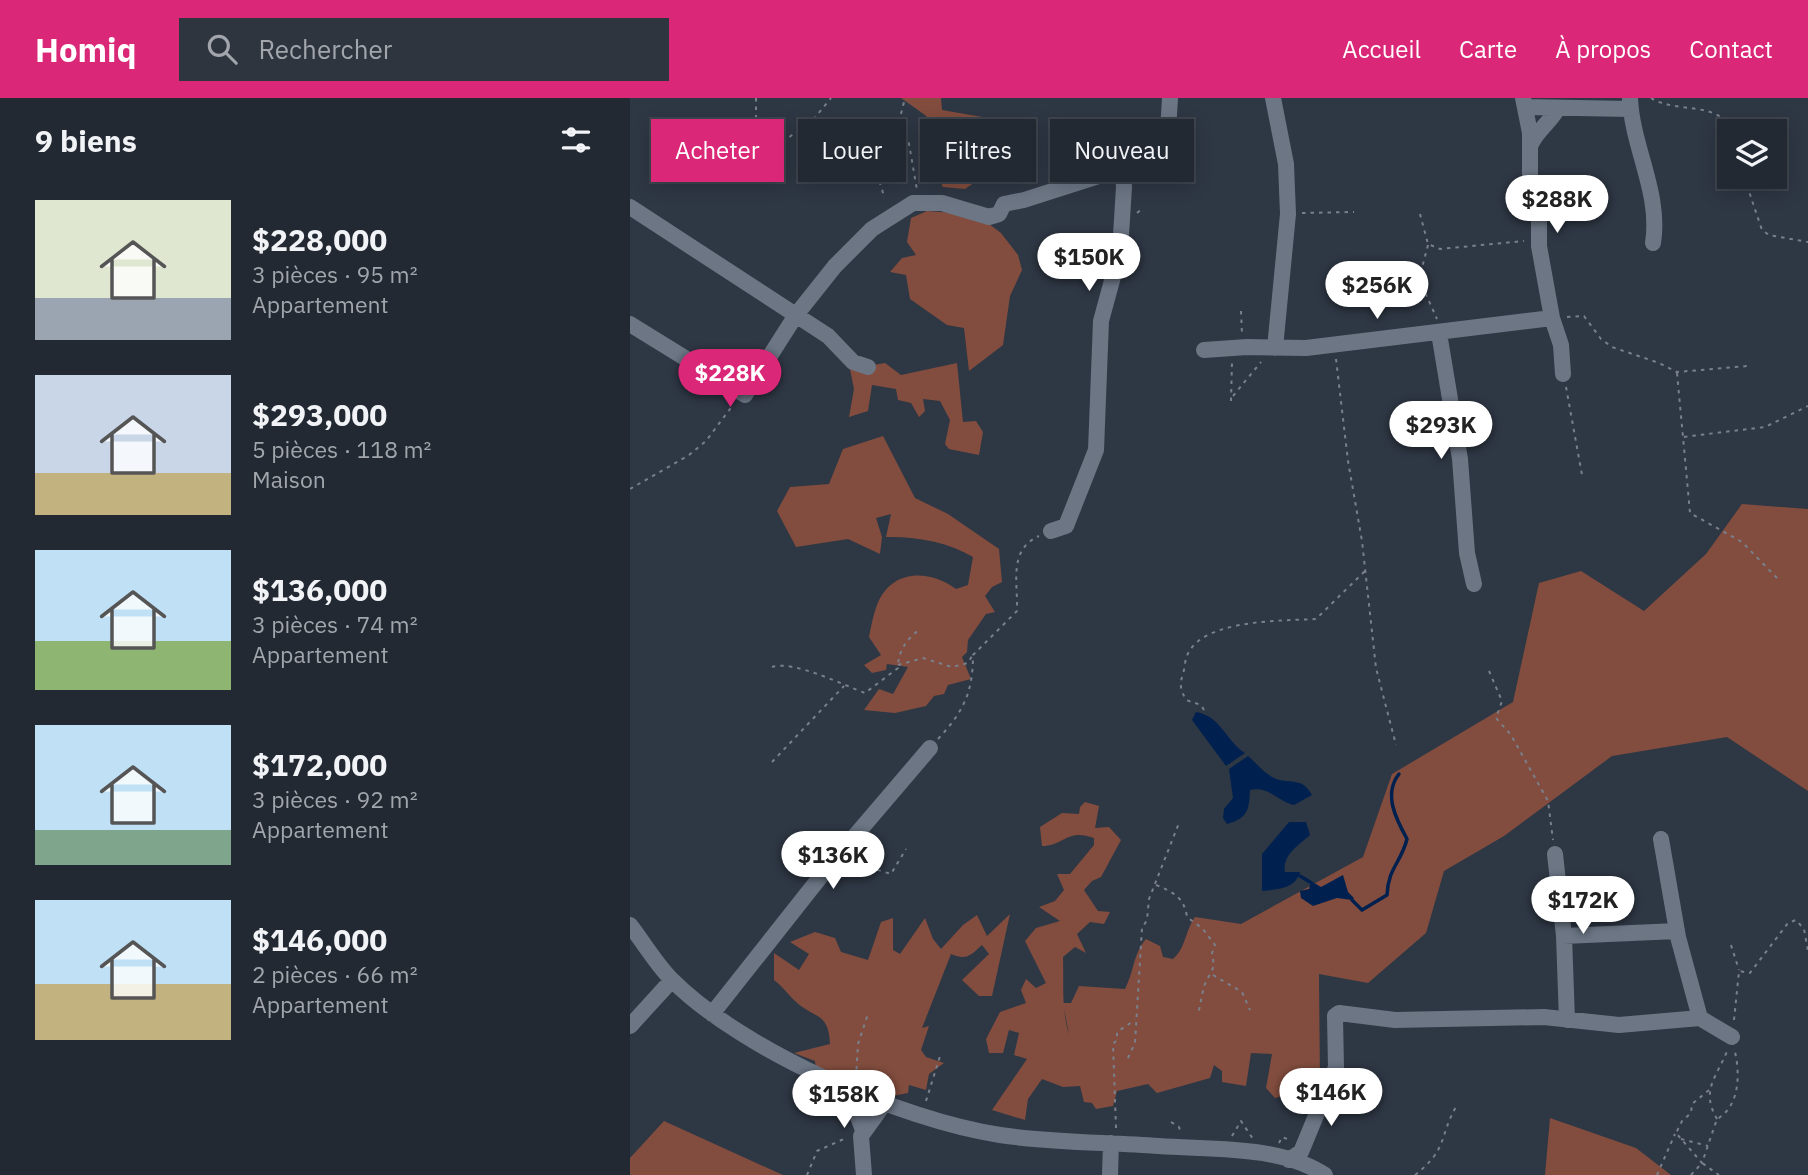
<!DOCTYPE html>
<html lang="fr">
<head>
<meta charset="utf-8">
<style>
  body { margin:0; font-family:"IBM Plex Sans",sans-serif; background:#2e353f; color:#f1f3f6; height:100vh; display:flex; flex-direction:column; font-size:26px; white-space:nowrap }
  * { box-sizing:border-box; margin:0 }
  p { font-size:23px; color:#a2a6ac }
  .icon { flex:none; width:38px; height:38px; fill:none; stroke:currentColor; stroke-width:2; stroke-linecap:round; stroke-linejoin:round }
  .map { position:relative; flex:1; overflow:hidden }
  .side { display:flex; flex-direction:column; background:#222933; width:630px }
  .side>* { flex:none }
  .guide { position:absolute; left:21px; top:21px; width:665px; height:63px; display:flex; gap:14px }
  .tools { position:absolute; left:1087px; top:21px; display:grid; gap:14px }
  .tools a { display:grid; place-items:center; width:70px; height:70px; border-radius:0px; background:#222933; box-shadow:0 4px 18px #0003,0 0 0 2px #3f454e; font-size:35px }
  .price { position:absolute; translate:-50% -60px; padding:0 16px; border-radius:24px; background:#fff; color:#222; font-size:23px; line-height:46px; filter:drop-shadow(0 2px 4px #0008) }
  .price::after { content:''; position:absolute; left:50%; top:42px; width:21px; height:16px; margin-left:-10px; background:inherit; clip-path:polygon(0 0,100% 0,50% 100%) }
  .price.on { background:#db2777; color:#fff }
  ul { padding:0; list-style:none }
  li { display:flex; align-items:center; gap:21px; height:175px; padding:0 35px }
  li span { display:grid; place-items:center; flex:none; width:196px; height:140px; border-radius:0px; color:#555 }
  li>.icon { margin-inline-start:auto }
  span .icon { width:84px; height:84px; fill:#fffc; stroke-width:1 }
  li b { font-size:30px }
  h2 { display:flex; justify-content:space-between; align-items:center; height:84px; padding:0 35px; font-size:30px }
  .pill { padding:0 24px; border-radius:0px; background:#222933; box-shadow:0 4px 18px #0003,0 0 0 2px #3f454e; font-size:24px; line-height:63px }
  .pill.on { background:#db2777; color:#fff }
  header { display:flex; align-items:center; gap:42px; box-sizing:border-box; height:98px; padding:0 35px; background:#db2777; color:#fff }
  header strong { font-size:33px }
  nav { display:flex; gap:38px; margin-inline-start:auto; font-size:24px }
  .search { width:490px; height:63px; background:#2e353f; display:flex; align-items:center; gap:18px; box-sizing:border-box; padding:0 24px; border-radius:0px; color:#a2a6ac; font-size:26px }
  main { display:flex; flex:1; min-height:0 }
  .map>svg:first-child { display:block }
  .green { fill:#824d3e }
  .water { fill:#00214f }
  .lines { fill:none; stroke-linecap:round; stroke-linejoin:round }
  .stream { stroke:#00214f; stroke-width:3.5 }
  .path { stroke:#79808b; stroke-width:2; stroke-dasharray:3.5 5; stroke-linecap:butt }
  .minor { stroke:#6c7685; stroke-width:16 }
</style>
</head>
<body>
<header>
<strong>Homiq</strong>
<div class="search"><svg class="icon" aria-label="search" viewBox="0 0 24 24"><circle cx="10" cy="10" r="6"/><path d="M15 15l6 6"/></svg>Rechercher</div>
<nav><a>Accueil</a><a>Carte</a><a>À propos</a><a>Contact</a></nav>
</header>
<main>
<section class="side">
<h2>9 biens<svg class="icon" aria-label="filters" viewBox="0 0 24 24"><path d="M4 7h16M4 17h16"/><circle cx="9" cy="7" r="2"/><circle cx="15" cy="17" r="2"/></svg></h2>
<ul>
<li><span style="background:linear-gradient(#dfe7d0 70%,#9aa5b1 0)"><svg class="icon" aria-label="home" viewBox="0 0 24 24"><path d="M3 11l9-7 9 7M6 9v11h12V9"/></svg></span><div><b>$228,000</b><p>3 pièces · 95 m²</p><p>Appartement</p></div></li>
<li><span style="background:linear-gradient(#c9d6e8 70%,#c2b280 0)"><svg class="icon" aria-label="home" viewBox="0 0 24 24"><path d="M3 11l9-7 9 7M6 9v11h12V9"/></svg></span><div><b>$293,000</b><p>5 pièces · 118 m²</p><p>Maison</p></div></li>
<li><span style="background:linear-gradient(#bfe0f5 65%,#8fb573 0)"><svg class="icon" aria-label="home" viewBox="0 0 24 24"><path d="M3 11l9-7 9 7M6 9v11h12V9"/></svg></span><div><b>$136,000</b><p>3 pièces · 74 m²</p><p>Appartement</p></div></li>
<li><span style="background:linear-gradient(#bfe0f5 75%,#7fa58c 0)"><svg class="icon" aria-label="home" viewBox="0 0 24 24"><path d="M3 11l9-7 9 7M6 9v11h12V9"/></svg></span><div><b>$172,000</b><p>3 pièces · 92 m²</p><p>Appartement</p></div></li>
<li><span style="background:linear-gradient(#bfe0f5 60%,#c2b280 0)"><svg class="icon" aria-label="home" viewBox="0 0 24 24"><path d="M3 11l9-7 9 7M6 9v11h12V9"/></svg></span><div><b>$146,000</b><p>2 pièces · 66 m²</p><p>Appartement</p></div></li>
</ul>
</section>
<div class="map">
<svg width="1178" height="1077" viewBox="0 0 1178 1077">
  <rect width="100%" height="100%" fill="#2e3744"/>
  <!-- green -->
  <path class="green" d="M271,0H311L312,12L364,21L367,69L335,91L313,89L306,75L310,58L298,46L313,38L295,17Z
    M297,113L326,115L355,123L371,135L388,157L392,172L380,198L373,247L339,273L334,230L317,227L280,201L276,177L260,174L272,160L286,157L277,144L281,120Z
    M255,265L271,277L327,265L333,324L346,323L353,334L349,357L319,351L315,346L320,322L310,303L293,301L295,313L289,319L281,305L268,302L266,291L242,287L238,313L219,319L224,291L220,271Z
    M253,338L285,400L318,416L369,451L372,484L362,489L355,498L365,514L356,516L338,542L337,554L332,559L341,581L318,587L314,596L304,598L296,608L265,615L234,612L249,591L263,596L278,569L257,566L256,572L242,575L234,567L251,557L239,539C241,529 243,517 247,507C261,471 299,471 326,491L338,487L343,459C318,444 285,438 256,439L261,416L246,420L252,439L250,456L218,441L166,449L147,413L160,389L199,386L213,351Z
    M1112,406L1178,411V693L1097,639L982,658L874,738L814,773L796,835L738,885L689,876L690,988L645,1000L636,990L642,956L621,955L616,988L592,984V973L584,967L580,980L527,995L518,986L487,993L483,1008L466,1011L462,1005L454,1004L450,988L433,989L412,981L398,1001L395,1022L362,1012L397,961L384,957L389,935L379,932L373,955H359L356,941L370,914L396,905L391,892L396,881L406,890L416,885L395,843L406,830L430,823L409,809L425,803L434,792L427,776H440L464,747V740C437,730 434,748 412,748L410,729L432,715L449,716L450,709L455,704L469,708L465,730L479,729L491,742L471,779L462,783L454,792L468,813L480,814L474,826L460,824L447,836L456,855L445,849L433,859C434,886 431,910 439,936L433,905H441L449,888L495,891C504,874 503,856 516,841L530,848L533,859L543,861C556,850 555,833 565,819L611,826L733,759L762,676L883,604L909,485L951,473L1014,513L1076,456Z
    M380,816L362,898H349L332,882L359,856L352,847C341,857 336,863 321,856L292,930L299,928L291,952L296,959L314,965L299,976L296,992L279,987L278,995L263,998L242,985L233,973L209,990L187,981L185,963L164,955L200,946C199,913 183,921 164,902C157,895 152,888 144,882V855L169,872L179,856L160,844L185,834L205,840L211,854L238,862L251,824L263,820V852L270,856L295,820L303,841L311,851L333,827L347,817L357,838Z
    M920,1020L1006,1050L1041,1077H915Z
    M34,1023L153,1077H0V1060Z"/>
  <!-- water -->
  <path class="water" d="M566,614C591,618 595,642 615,655L596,668L562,622Z
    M618,658C626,665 636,677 646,681C662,686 672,679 682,697L664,707C647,703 639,688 620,692C619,712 618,720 597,726L593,720L594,711L603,700L599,671Z
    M659,724H676L680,737C669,747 652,757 655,774H670C665,791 649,791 632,793V756Z
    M713,777L718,794L724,800L722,802L707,800L683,808L671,800L670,793L679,791L681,783L691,789Z"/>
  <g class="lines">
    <!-- stream -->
    <path class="stream" d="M670,778L680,784
      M722,802L732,812L757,797C758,770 771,765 777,741C766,721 753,696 769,676"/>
    <!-- path -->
    <path class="path" d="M126,0V29L152,44C160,39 168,32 176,29C214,17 249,69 254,100
      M1021,0C1046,16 1089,2 1102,33
      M271,16L275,0
      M178,28L201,0
      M235,56L246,48L278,40L287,92
      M1115,79C1120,98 1126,114 1132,132L1139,137L1178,144
      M507,115L512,111
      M672,115L724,114
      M790,116L798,146L810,151L894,143
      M798,147L789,181L807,221
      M611,213L612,236
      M937,219L954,218L971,241L982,249L1029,265L1047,274L1118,268
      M706,261L718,363L732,443L746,570L766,647
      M1047,275L1053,339
      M936,289L952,377
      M603,298L631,264
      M601,303L602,263
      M0,391L59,357L76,343L103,307
      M1147,480L1112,444L1060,415L1053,339L1135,329L1178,308
      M268,567L293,560L322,569L338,565L342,558
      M142,569C164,562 213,587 235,595L268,570C268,553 276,542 290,531
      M859,573L872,603L866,620L881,637L918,703L923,742
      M574,612L571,607L556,602C546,583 553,583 555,566C560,520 653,523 686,521L735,473
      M308,641C333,614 343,595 343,557L387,513C388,484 378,452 409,438
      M142,664L214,588
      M214,771L238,769L261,776L276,751
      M526,787C543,794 554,799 557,819L573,831L585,847L582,855L584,868L574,888L568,917
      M1101,847L1109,872
      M583,877L612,894L620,912
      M1104,922L1109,873L1120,875L1158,825L1166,822L1174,831L1178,853
      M498,960L505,945L512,830L517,822L519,801L549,725
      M226,980L228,946L238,916
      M1079,992L1062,1006L1061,1015L1052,1023L1046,1035L1072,1065L1087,1021C1110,1008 1110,976 1105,954
      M296,1003L311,955
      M1087,1021C1070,992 1087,979 1098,951
      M541,1024L549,1029L551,1036
      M486,1030L483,946L487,942V934L505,922
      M602,1038L611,1023L623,1041
      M1051,1041L1078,1048
      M649,1045L652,1039L660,1042
      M177,1077L187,1053L216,1040
      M785,1077C819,1050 808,1040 827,1007
      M1027,1077L1045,1036
      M1061,1077L1072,1065L1089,1077"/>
    <!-- minor -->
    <path class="minor" d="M643,0L656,66L658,116L645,250
      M893,0L900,35V92L909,115V148L922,220L931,247L933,276
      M1000,0C1002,49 1031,95 1023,145
      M895,9L1000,11
      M900,48C907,32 920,25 928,10
      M0,109L198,238L223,264L238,269
      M0,226L115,297L166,217L205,168L242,131L283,105H312L359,119L369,116L374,106L394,102L491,71
      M809,235L830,361L837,455L844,486
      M574,252L617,249L676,250L922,220
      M421,433L436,428L466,352L471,223L490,153L494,89L492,55L499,44L538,33L540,0
      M1031,741L1048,839L1070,920
      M925,756L934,838L937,922
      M0,827C14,845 26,866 42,882C113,953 271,1022 370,1037C423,1045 476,1044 529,1048C581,1052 650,1047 695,1077
      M934,838L1047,833
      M82,916L195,773L300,650
      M0,928L42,882
      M216,988L233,1032
      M659,1062L671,1054L706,969L705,918L709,915L765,922L914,919L989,927L1070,920L1102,939
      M234,1077L231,1038L254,1006
      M480,1077L481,1045"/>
  </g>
</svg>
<div class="tools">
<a><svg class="icon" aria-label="layers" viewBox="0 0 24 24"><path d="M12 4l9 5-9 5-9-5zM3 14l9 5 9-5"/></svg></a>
</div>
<b class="price" style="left:927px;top:137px">$288K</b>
<b class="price" style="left:459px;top:195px">$150K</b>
<b class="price" style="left:747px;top:223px">$256K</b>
<b class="price on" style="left:100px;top:311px">$228K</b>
<b class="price" style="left:811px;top:363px">$293K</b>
<b class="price" style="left:203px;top:793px">$136K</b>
<b class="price" style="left:953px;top:838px">$172K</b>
<b class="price" style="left:701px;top:1030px">$146K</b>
<b class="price" style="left:214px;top:1032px">$158K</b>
<div class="guide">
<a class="pill on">Acheter</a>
<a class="pill">Louer</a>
<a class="pill">Filtres</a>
<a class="pill">Nouveau</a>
</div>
</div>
</main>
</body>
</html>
